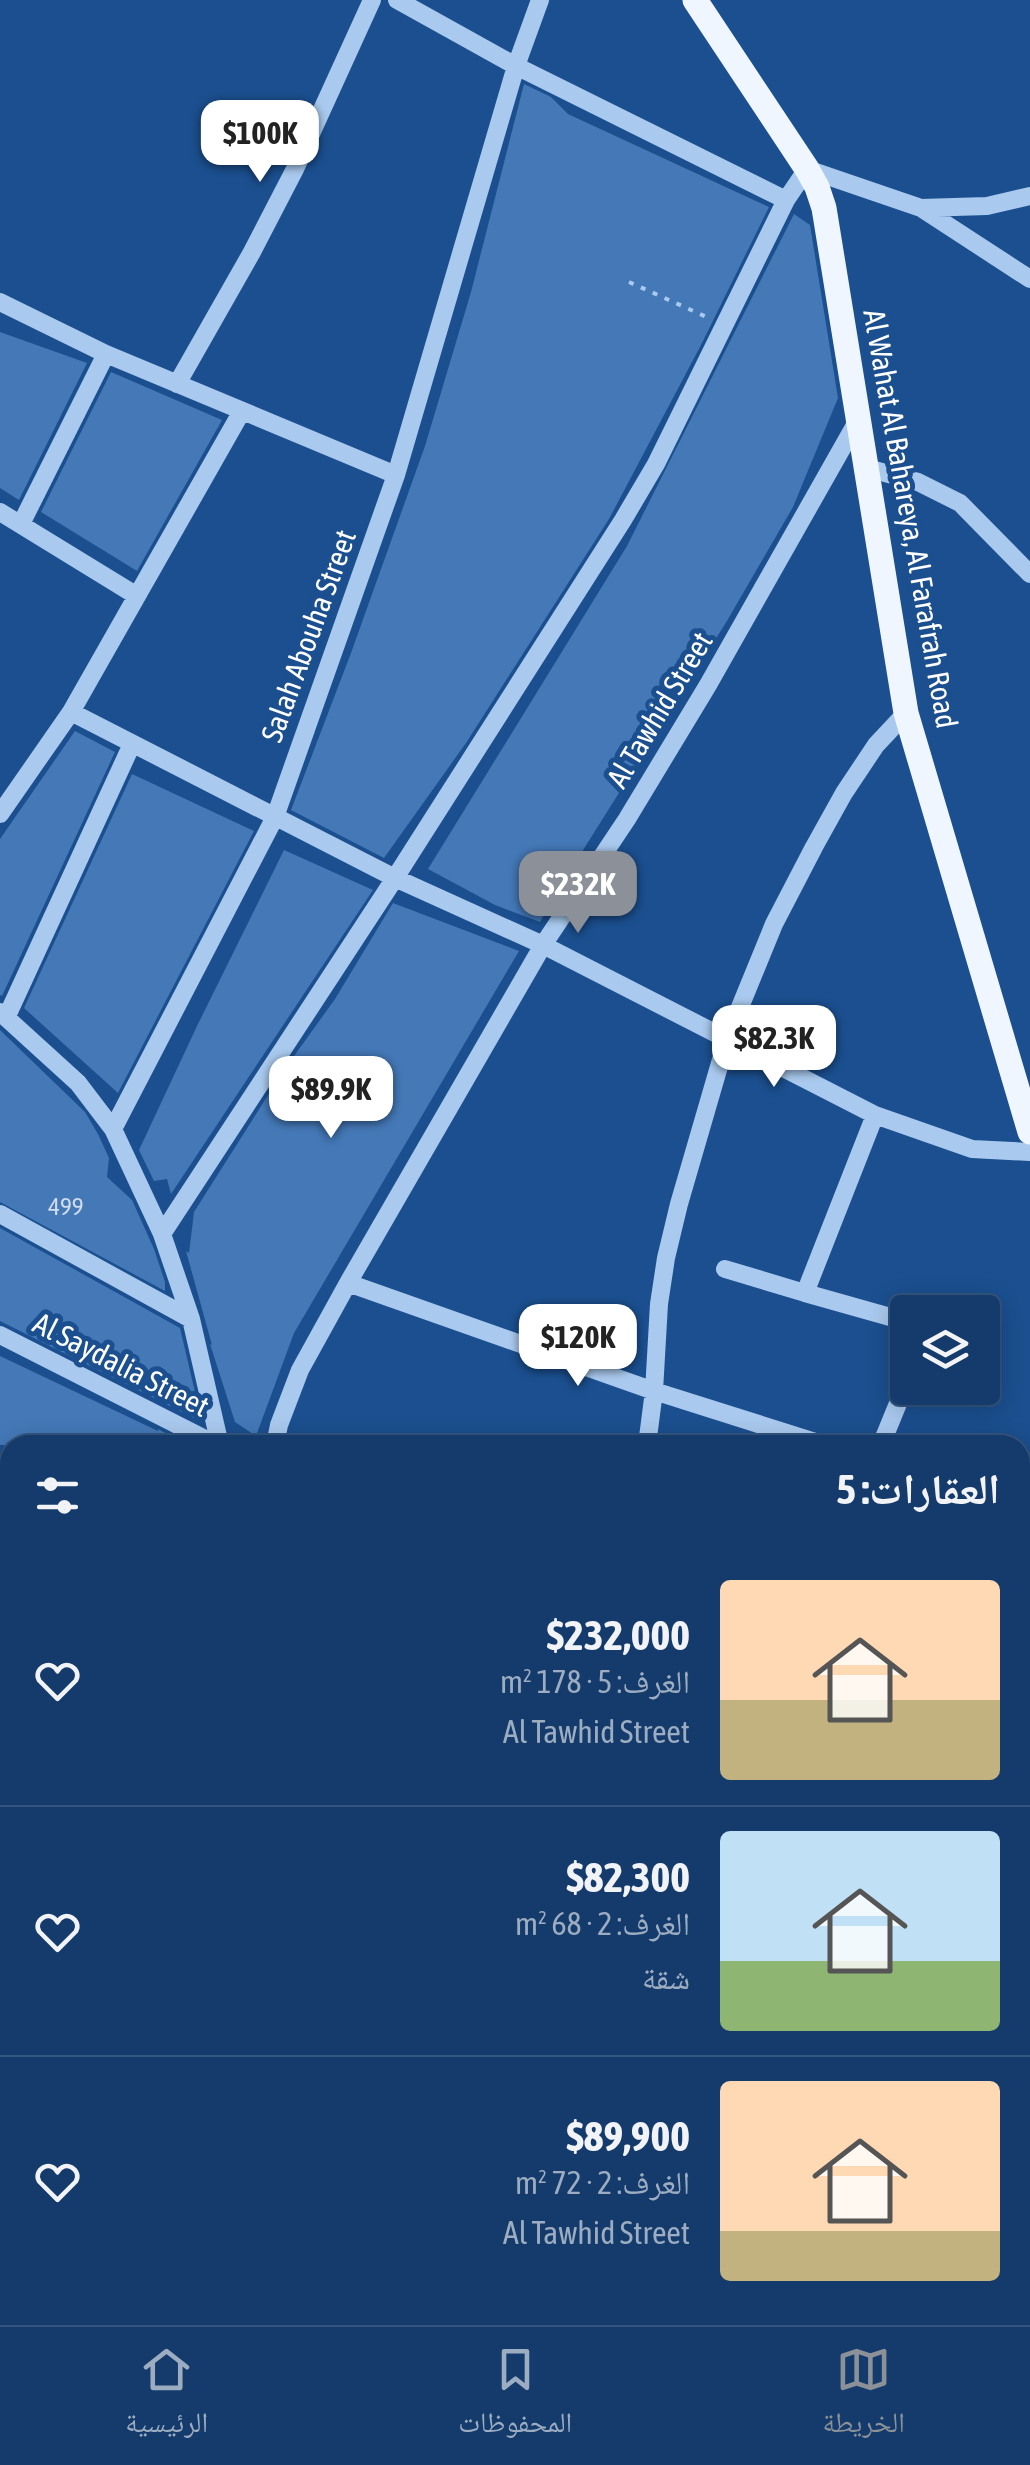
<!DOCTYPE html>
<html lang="ar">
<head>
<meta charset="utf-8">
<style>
  body { margin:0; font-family:"Asap Condensed","Noto Naskh Arabic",sans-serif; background:#1d4271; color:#f1f3f6; direction:rtl; height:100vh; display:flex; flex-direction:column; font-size:38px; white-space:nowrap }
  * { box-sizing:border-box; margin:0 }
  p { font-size:32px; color:#9dadc1 }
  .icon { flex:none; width:55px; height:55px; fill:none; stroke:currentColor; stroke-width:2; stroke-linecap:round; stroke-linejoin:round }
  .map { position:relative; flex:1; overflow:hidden; direction:ltr }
  .drawer { position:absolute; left:0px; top:1435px; width:1030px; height:890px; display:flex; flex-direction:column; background:#143b6b; border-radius:30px 30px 0 0; box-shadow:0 5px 25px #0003,0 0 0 2px #33557e; direction:rtl }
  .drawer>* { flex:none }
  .fabs { position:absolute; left:890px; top:1295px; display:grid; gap:20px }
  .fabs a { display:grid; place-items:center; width:110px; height:110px; border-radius:10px; background:#143b6b; box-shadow:0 5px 25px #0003,0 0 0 2px #33557e; font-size:50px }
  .price { position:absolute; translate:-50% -85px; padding:0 22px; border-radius:20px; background:#fff; color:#222; font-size:32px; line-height:65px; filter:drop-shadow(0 2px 5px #0008) }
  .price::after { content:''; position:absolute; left:50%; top:60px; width:30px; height:22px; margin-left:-15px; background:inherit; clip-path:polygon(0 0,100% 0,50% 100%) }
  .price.on { background:#8c9099; color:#fff }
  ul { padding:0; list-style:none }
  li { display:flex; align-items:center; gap:30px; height:250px; padding:0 30px }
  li+li { border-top:2px solid #33557e }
  li span { display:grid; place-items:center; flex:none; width:280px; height:200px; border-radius:10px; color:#555 }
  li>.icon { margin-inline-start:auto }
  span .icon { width:120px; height:120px; fill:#fffc; stroke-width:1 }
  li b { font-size:42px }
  h2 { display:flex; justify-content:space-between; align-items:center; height:120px; padding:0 30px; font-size:42px }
  .dock { display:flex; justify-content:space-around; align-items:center; height:140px; border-top:2px solid #33557e; background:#143b6b; font-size:28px; color:#9dadc1 }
  .dock a { display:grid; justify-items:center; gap:5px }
  .dock .on { color:#8c9099 }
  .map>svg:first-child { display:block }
  .building { fill:#4478b7 }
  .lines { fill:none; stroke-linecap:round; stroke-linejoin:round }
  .path { stroke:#a9c9ee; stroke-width:4; stroke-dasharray:5 8; stroke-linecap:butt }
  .minor { stroke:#a9c9ee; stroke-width:18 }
  .major { stroke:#f0f6ff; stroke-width:25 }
  .labels { text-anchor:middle; stroke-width:10; stroke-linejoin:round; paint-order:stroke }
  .number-label { font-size:25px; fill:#d0dded }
  .street-label { font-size:30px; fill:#fff; stroke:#1b4f8f }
</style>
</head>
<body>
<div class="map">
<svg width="1030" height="2325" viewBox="0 0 1030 2325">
  <rect width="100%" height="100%" fill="#1b4f8f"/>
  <!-- building -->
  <path class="building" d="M524,84L551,97L568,114L769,207L701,345L609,519L466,743L384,858L291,810L351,653L425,446L471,292Z
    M794,214L810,225L838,398L793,507L727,621L568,874L540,922L495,905L428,869L627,546Z
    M0,332L87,363L19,500L0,488Z
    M111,372L222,420L137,571L41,512Z
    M75,731L115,752L2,996L0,995V839Z
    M132,774L254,831L118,1093L24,1008Z
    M284,850L373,890L171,1194L167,1179L154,1181L139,1150L197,1026Z
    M393,903L519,951L294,1333L256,1436L235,1422L210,1344L212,1345L186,1251L189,1253L194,1212L284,1070L335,999Z
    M0,1030L85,1112L98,1134L109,1158L107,1177L132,1200L154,1249L165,1282V1291L0,1202Z
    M0,1228L180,1328L202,1422L0,1321Z
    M0,1356L158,1431V1429L187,1445H0Z"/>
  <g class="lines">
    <!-- path -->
    <path class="path" d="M629,282L711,319"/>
    <!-- minor -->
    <path class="minor" d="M397,0L516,66L786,200L807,169L921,208L987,206L1030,196
      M921,208L1030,279
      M0,302L106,354
      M177,384L252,252L295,169L372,0
      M867,468L918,482L960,503L1030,574
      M0,512L137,596
      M21,524L106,354L396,475L516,66L540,0
      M71,712L395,878L543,945L875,1115L972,1149L1030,1152
      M0,814L71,712L242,411
      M0,1012L78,1083L113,1129L162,1234L191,1319L220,1445
      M7,1016L132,744
      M875,1115L805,1293L908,1322
      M113,1129L275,817L396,475
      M0,1214L191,1319
      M162,1234L395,878L623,520L656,464L786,200
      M725,1269L805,1293
      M348,1283L654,1391L825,1445
      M0,1335L217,1445
      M275,1445L279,1425L300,1370L348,1283L543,945L627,819L708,685L858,420
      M647,1445L654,1391L659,1304L666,1258L679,1204L727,1039L774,924L814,847L844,793L876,745L906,713
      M881,1445L908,1379
      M1020,1542L1030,1548
      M0,1606L10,1582
      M1020,1717L1030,1719
      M1020,1925L1030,1928
      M1020,2119L1030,2097
      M1020,2215L1030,2220
      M560,2315L570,2325
      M589,2315L599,2325
      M478,2325L489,2315
      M799,2325L803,2315
      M895,2325L901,2315"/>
    <!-- major -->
    <path class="major" d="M695,0L807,169L817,187L824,208L906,713L1030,1132"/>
  </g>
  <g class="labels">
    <!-- number labels -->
    <g class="number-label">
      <text x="66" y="1215">499</text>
    </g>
    <!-- street labels -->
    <g class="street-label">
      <text transform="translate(910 519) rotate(80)" y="10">Al Wahat Al Bahareya, Al Farafrah Road</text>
      <text transform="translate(309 636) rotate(-70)" y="10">Salah Abouha Street</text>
      <text transform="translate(660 710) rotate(-59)" y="10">Al Tawhid Street</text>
      <text transform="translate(121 1365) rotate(27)" y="10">Al Saydalia Street</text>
    </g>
  </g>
</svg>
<div class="fabs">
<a><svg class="icon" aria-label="layers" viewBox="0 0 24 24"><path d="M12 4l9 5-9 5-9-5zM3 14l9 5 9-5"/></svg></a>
</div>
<b class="price" style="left:260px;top:185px">$100K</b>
<b class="price on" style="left:578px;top:936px">$232K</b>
<b class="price" style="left:774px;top:1090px">$82.3K</b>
<b class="price" style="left:331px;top:1141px">$89.9K</b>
<b class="price" style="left:578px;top:1389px">$120K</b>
<section class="drawer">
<h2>العقارات: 5<svg class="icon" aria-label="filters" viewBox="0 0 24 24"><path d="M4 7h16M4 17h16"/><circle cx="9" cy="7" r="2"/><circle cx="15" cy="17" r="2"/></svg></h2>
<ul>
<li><span style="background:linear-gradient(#ffd9b3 60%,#c2b280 0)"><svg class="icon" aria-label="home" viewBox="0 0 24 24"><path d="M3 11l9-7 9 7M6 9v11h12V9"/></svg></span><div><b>$232,000</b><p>الغرف: 5 · 178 m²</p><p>Al Tawhid Street</p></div><svg class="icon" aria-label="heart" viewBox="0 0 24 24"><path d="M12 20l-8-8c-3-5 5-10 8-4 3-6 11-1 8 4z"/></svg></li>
<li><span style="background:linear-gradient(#bfe0f5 65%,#8fb573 0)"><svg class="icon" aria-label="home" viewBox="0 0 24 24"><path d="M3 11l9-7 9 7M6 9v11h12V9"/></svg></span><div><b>$82,300</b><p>الغرف: 2 · 68 m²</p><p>شقة</p></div><svg class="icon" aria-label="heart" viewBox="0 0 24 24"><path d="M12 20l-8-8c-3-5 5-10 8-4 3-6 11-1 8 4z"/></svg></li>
<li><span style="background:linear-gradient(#ffd9b3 75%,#c2b280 0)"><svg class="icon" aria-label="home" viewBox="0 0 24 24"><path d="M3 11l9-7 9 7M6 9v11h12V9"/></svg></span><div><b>$89,900</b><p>الغرف: 2 · 72 m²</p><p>Al Tawhid Street</p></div><svg class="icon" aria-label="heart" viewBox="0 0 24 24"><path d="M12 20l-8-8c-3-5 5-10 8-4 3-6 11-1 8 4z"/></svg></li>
</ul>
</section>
</div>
<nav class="dock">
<a class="on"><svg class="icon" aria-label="map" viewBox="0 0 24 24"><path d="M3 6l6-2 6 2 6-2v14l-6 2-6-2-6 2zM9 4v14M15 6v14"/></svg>الخريطة</a>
<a><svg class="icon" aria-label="saved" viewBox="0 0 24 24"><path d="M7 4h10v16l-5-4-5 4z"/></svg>المحفوظات</a>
<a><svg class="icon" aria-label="home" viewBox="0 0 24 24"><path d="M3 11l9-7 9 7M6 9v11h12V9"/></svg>الرئيسية</a>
</nav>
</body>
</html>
